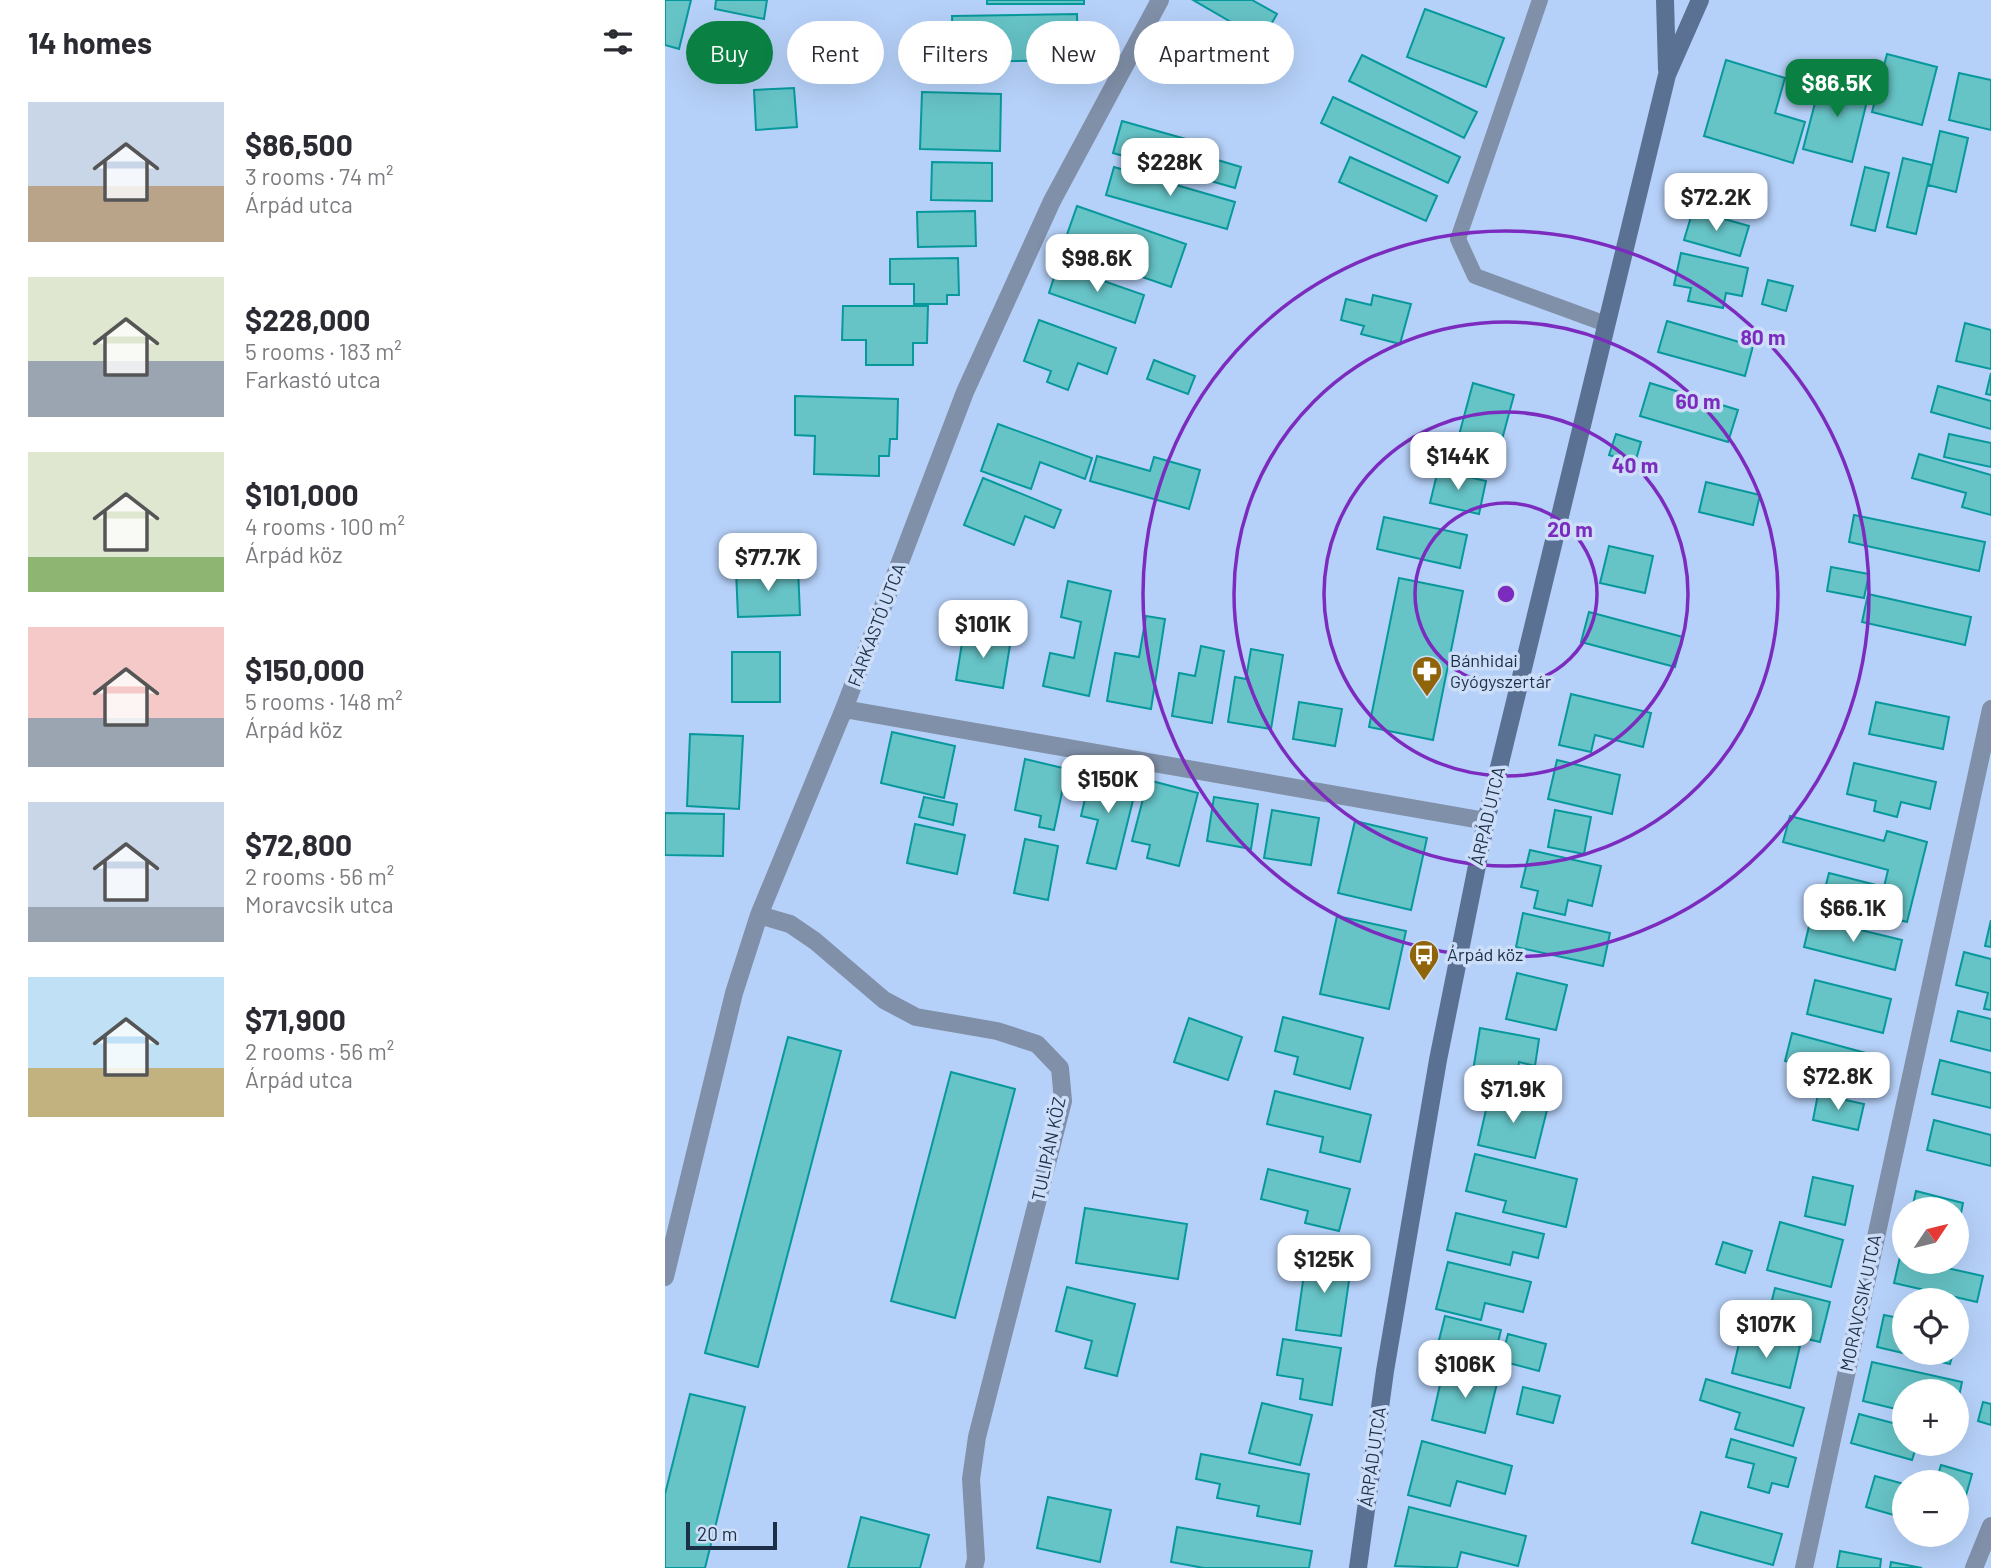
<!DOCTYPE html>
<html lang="en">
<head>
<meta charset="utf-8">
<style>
  body { margin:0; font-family:Barlow,sans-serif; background:#f7f7f7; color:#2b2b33; height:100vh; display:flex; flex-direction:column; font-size:26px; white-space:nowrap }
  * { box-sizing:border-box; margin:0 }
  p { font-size:23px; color:#7c7c81 }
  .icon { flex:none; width:38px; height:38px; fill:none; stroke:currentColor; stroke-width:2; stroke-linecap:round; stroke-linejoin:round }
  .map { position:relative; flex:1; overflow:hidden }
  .side { display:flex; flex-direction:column; background:#fff; width:665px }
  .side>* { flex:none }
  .hud { position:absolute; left:21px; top:21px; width:665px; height:63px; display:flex; gap:14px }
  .needle { width:46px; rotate:55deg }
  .fabs { position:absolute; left:1227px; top:1197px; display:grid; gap:14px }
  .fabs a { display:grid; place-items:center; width:77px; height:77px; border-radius:50%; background:#fff; box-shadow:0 7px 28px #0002; font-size:35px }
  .scale { position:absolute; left:21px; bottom:18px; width:91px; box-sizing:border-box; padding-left:7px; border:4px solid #1d2e47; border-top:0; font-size:19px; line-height:24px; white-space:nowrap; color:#1d2e47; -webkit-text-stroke:5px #ccdef8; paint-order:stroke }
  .price { position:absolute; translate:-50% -60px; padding:0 16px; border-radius:14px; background:#fff; color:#222; font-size:23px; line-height:46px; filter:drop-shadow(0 2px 4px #0008) }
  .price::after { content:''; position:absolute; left:50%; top:42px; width:21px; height:16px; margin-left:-10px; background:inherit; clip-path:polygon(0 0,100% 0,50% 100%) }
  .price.selected { background:#0b8043; color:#fff }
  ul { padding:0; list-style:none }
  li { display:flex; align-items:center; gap:21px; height:175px; padding:0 28px }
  li span { display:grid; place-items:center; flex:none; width:196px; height:140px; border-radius:0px; color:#555 }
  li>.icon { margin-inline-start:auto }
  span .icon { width:84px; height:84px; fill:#fffc; stroke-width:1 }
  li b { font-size:30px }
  h2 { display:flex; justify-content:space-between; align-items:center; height:84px; padding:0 28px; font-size:30px }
  .pill { padding:0 24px; border-radius:32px; background:#fff; box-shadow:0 7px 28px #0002; font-size:24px; line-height:63px }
  .pill.selected { background:#0b8043; color:#fff }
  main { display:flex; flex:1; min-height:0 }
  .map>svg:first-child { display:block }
  .building { fill:#66c3c6; stroke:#07989c; stroke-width:2 }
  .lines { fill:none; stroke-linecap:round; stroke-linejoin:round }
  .lane { stroke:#8090a8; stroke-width:16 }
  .street { stroke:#8090a8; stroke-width:18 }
  .secondary { stroke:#5a7194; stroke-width:18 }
  .ring { fill:none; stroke:#7b2cbf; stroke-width:3.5 }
  .labels { text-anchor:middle; stroke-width:7; stroke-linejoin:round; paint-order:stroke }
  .street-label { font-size:18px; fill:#1d2e47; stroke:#ccdef8 }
  .poi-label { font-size:18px; fill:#1d2e47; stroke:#ccdef8; text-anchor:start }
  .centre { fill:#7b2cbf; stroke:#ccdef8; stroke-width:3.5 }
  .ring-label { font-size:21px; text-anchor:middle; font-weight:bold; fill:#7b2cbf; stroke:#ccdef8; stroke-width:7; stroke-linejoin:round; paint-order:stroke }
</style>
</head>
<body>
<main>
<section class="side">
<h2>14 homes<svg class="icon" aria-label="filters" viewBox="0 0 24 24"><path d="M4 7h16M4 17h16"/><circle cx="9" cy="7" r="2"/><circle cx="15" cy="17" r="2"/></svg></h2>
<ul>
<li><span style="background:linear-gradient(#c9d6e8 60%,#b9a48a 0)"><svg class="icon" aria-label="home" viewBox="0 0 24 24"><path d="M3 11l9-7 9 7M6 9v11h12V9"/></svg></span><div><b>$86,500</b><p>3 rooms · 74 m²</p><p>Árpád utca</p></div></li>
<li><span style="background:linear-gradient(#dfe7d0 60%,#9aa5b1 0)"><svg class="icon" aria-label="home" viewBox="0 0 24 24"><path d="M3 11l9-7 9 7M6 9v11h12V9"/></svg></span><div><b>$228,000</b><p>5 rooms · 183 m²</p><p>Farkastó utca</p></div></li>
<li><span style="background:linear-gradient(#dfe7d0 75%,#8fb573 0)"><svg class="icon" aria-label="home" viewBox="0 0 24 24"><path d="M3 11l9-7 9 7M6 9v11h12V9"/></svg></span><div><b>$101,000</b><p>4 rooms · 100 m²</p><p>Árpád köz</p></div></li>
<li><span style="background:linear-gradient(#f6c9c9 65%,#9aa5b1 0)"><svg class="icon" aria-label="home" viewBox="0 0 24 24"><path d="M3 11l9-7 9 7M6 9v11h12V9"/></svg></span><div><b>$150,000</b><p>5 rooms · 148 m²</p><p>Árpád köz</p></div></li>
<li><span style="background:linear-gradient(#c9d6e8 75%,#9aa5b1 0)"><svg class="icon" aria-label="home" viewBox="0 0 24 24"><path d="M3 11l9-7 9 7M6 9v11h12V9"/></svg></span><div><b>$72,800</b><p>2 rooms · 56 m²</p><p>Moravcsik utca</p></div></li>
<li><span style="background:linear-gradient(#bfe0f5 65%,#c2b280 0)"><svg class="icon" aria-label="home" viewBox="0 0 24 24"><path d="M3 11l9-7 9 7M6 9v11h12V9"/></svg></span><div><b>$71,900</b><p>2 rooms · 56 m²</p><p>Árpád utca</p></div></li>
</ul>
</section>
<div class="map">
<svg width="1326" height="1568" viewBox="0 0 1326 1568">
  <rect width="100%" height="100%" fill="#b6d1f9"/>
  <!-- building -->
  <path class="building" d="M0,0H26L14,49L0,45Z
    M51,0H102L99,19L50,9Z
    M322,0H419V4H322Z
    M528,0H587L612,14L597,40Z
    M760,9L839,38L821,87L742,57Z
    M412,14L413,60L288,62L287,16Z
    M1222,54L1272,67L1257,125L1207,112Z
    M697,55L812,112L799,138L684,81Z
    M1061,60L1120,78L1110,113L1140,122L1128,163L1039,136Z
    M1294,73L1326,80V130L1284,120Z
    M1157,76L1205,89L1187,162L1138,149Z
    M129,88L132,127L91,130L89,90Z
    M257,92L336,94L335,151L255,149Z
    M668,97L795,157L783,183L656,123Z
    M457,121L542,145L539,156L576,167L570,188L448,153Z
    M1275,131L1303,138L1291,192L1263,185Z
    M685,157L772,196L761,221L674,182Z
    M1238,158L1267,165L1251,234L1222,227Z
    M267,162L327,163V201L266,200Z
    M449,167L570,202L562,229L441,195Z
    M1200,167L1224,173L1210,231L1186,225Z
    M412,206L521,244L506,287L397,249Z
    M1028,210L1084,226L1075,256L1019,240Z
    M310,211L311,246L253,247L252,212Z
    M1016,253L1083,268L1077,296L1061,293L1058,308L1023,301L1026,288L1009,285Z
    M293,258L294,295H282V304H249V284H225V259Z
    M393,265L479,295L470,323L384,293Z
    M1103,280L1128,286L1121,311L1097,304Z
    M708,295L746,304L735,344L696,334L699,326L676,320L681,299L706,305Z
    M178,306H263L262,343H248V365H201V340H177Z
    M374,320L451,348L442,374L413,363L403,390L382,382L386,371L359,361Z
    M1002,321L1088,346L1080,376L993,352Z
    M1300,323L1326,330V369L1291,361Z
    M489,360L530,376L523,394L482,379Z
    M1326,373V395L1321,394Z
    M808,383L849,395L835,447L794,435Z
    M985,383L1073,410L1063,442L975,416Z
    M1273,386L1326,401V429L1266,412Z
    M130,396L233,399L232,439H225L224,456H214V476L149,474L150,436L130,435Z
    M333,424L427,458L420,479L375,462L366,489L316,471Z
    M951,434L976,442L970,463L944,455Z
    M1284,434L1326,443V467L1279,457Z
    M1254,454L1326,475V515L1297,507L1301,493L1247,478Z
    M432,456L485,471L489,457L535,470L524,509L425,481Z
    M773,470L821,481L814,514L765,503Z
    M318,478L396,510L389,528L360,516L349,545L299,525Z
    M1041,482L1095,495L1088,525L1034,512Z
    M1189,515L1320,542L1314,571L1184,542Z
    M719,517L802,535L795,568L712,549Z
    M944,546L988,556L980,593L935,583Z
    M1166,567L1204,574L1199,598L1162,591Z
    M133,568L135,615L73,617L71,571Z
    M734,578L798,591L768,740L704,727Z
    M403,581L446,591L424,696L378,686L385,653L409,658L416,622L396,617Z
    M1203,594L1306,617L1300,645L1197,622Z
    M924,612L1018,637L1010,667L916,642Z
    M481,616L500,619L486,709L442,701L450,653L474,657Z
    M299,631L346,639L338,688L291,680Z
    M536,646L559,651L547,723L507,716L514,673L530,676Z
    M586,649L618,655L606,729L563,722L570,677L581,679Z
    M67,652H115V702H67Z
    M906,694L986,713L978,747L930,735L926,752L894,745Z
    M634,702L677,709L670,746L628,739Z
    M1211,702L1284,717L1278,749L1204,734Z
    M227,732L290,746L279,798L216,783Z
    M25,734L78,736L74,809L22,806Z
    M360,759L402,769L389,830L374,827L376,816L350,810Z
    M892,760L955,775L947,814L883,799Z
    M1189,763L1271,782L1265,809L1236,802L1232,817L1209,811L1211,801L1182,794Z
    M427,769L473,780L451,869L422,863L433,820L416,816Z
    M483,780L533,793L514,866L482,858L485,845L467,841Z
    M259,797L292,804L288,825L254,817Z
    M549,797L593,804L586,849L542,841Z
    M607,810L654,818L646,865L599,858Z
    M890,810L926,817L919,854L883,847Z
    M0,813L59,814L58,856L0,855Z
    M1125,816L1219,841L1222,831L1262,842L1242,922L1157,900L1164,873L1219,887L1223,870L1118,842Z
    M690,821L762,838L746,910L673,893Z
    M250,824L300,835L292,874L242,863Z
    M360,839L393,846L383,900L349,893Z
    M865,850L936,866L927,906L903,900L900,915L869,908L873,891L856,887Z
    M858,913L945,933L938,966L851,947Z
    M672,916L741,931L724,1009L655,994Z
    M1146,918L1237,940L1230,970L1139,947Z
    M1326,920V947L1320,946Z
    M1299,952L1326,959V1010L1319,1009L1323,993L1291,985Z
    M852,973L902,985L891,1030L841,1019Z
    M1150,980L1226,999L1218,1033L1142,1014Z
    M1293,1011L1326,1019V1051L1286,1041Z
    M618,1017L698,1038L685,1089L629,1074L633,1057L610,1051Z
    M524,1018L577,1037L563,1080L509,1062Z
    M815,1028L874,1039L870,1066L854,1062L849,1091L806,1083Z
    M1127,1033L1212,1056L1205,1084L1120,1061Z
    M123,1037L176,1051L93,1367L40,1353Z
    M1275,1060L1326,1073V1108L1267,1094Z
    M286,1072L350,1089L290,1318L226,1301Z
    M610,1091L706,1115L695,1162L655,1152L658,1137L602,1124Z
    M825,1092L883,1106L870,1158L813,1145Z
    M1153,1094L1199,1104L1193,1130L1148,1120Z
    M1269,1120L1326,1135V1166L1262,1150Z
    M810,1154L912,1179L901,1227L838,1212L841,1201L801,1191Z
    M603,1169L685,1189L674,1231L640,1223L643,1211L596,1199Z
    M1148,1177L1188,1186L1180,1225L1140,1216Z
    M1251,1191L1298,1203L1293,1229L1292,1209H1247Z
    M420,1208L522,1224L513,1279L411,1263Z
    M791,1213L879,1234L873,1258L848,1252L845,1265L782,1250Z
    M1115,1222L1178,1240L1166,1287L1102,1270Z
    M1058,1242L1087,1251L1080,1273L1051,1264Z
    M642,1253L687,1260L676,1336L631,1330Z
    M1235,1257L1239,1258V1262H1255L1318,1276L1312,1302L1229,1283Z
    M783,1262L866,1282L858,1312L820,1303L816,1320L771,1309Z
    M402,1287L470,1304L452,1376L420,1368L427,1341L391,1331Z
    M1110,1288L1165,1302L1155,1342L1100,1329Z
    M1219,1315L1239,1319V1353H1288L1285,1364L1212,1347Z
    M780,1316L836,1330L826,1370L770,1356Z
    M1077,1331L1135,1346L1125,1388L1067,1373Z
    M843,1334L881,1344L874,1371L836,1361Z
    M618,1339L676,1348L667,1405L635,1399L638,1379L612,1375Z
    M1207,1362L1297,1382L1292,1406V1391H1239V1411L1198,1401Z
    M779,1367L833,1379L820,1433L767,1420Z
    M1041,1379L1139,1408L1128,1446L1070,1429L1075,1413L1035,1400Z
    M858,1387L895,1396L888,1423L852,1414Z
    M25,1394L80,1407L40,1568H0V1494Z
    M1318,1402L1326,1404V1425L1313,1421Z
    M597,1403L647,1415L635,1465L584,1453Z
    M1194,1414L1239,1426V1444H1252L1247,1460L1186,1443Z
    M1066,1439L1131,1458L1123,1487L1107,1483L1104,1493L1083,1487L1089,1464L1061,1457Z
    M757,1441L847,1466L840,1494L792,1481L785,1506L743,1495Z
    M536,1454L644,1474L635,1524L592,1516L594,1506L552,1498L555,1484L531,1479Z
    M1276,1465L1307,1474L1300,1499L1292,1497V1482H1271Z
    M1210,1476L1239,1484V1518L1201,1507Z
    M383,1497L446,1510L435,1562L372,1548Z
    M1292,1499L1298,1500L1292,1522Z
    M744,1507L861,1536L853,1566L796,1552L792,1568L730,1566Z
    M1036,1512L1117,1534L1108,1565L1027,1543Z
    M196,1517L264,1535L255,1568H183Z
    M512,1527L647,1551L644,1568H539L506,1562Z
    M1175,1551L1216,1559L1215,1568H1172Z
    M1226,1562L1257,1568H1225Z"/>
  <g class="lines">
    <!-- lane -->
    <path class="lane" d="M875,0L793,239L810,276L941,324"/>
    <!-- street -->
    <path class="street" d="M179,709L821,821
      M94,915L125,924L150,941L219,1000L251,1017L332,1031L372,1044L395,1068L398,1101L312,1437L306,1479L311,1559L309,1568
      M0,1277L69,993L94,915L179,709L300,392L387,201L495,0
      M1139,1568L1326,709
      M1309,1568L1326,1526"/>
    <!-- secondary -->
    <path class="secondary" d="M1000,0L1002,70
      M693,1568L720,1371L773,1060L821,821L1002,75L1035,0"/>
  </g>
  <!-- distance rings -->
  <g class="ring">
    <circle cx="841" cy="594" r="91"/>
    <circle cx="841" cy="594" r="182"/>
    <circle cx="841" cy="594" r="272"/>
    <circle cx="841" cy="594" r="363"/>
  </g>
  <!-- icons -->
  <defs>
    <g id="pharmacy-pin" transform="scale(1.575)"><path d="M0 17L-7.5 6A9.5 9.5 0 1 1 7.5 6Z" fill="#8f640a" stroke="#ccdef8"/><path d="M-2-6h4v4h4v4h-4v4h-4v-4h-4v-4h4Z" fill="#fff"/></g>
    <g id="bus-pin" transform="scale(1.575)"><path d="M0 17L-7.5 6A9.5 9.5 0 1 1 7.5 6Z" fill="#8f640a" stroke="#ccdef8"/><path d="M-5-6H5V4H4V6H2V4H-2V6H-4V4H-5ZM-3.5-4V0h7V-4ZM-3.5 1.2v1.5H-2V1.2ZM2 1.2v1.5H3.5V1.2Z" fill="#fff"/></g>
  </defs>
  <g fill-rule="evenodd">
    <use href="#pharmacy-pin" x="762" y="671"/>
    <use href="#bus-pin" x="759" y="955"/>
  </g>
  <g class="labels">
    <!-- street labels -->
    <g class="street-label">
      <text transform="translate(212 625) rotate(-69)" y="6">FARKASTÓ UTCA</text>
      <text transform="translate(823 816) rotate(-77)" y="6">ÁRPÁD UTCA</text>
      <text transform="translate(384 1149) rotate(-78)" y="6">TULIPÁN KÖZ</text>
      <text transform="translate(1196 1303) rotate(-78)" y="6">MORAVCSIK UTCA</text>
      <text transform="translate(708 1457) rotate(-82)" y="6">ÁRPÁD UTCA</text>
    </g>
    <!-- poi labels -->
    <g class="poi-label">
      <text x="785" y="667">Bánhidai<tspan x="785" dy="21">Gyógyszertár</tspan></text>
      <text x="782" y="961">Árpád köz</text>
    </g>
  </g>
  <circle cx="841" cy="594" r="10" class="centre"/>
  <g class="ring-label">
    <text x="1098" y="345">80 m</text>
    <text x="1033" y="409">60 m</text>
    <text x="970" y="473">40 m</text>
    <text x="905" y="537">20 m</text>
  </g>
</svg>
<div class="fabs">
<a><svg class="needle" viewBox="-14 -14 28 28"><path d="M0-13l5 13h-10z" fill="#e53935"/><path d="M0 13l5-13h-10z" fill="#7c7c81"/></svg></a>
<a><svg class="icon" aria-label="locate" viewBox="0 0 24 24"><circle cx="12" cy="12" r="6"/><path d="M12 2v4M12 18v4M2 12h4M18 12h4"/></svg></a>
<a>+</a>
<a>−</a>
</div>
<div class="scale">20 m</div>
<b class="price selected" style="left:1172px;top:119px">$86.5K</b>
<b class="price" style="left:505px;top:198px">$228K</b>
<b class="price" style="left:1051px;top:233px">$72.2K</b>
<b class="price" style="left:432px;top:294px">$98.6K</b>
<b class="price" style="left:793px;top:492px">$144K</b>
<b class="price" style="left:103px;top:593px">$77.7K</b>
<b class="price" style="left:318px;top:660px">$101K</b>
<b class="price" style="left:443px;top:815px">$150K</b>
<b class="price" style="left:1188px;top:944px">$66.1K</b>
<b class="price" style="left:1173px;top:1112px">$72.8K</b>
<b class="price" style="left:848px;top:1125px">$71.9K</b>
<b class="price" style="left:659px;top:1295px">$125K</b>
<b class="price" style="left:1101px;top:1360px">$107K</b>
<b class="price" style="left:800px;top:1400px">$106K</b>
<div class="hud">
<a class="pill selected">Buy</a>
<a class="pill">Rent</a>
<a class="pill">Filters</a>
<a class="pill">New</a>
<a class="pill">Apartment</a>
</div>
</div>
</main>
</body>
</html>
